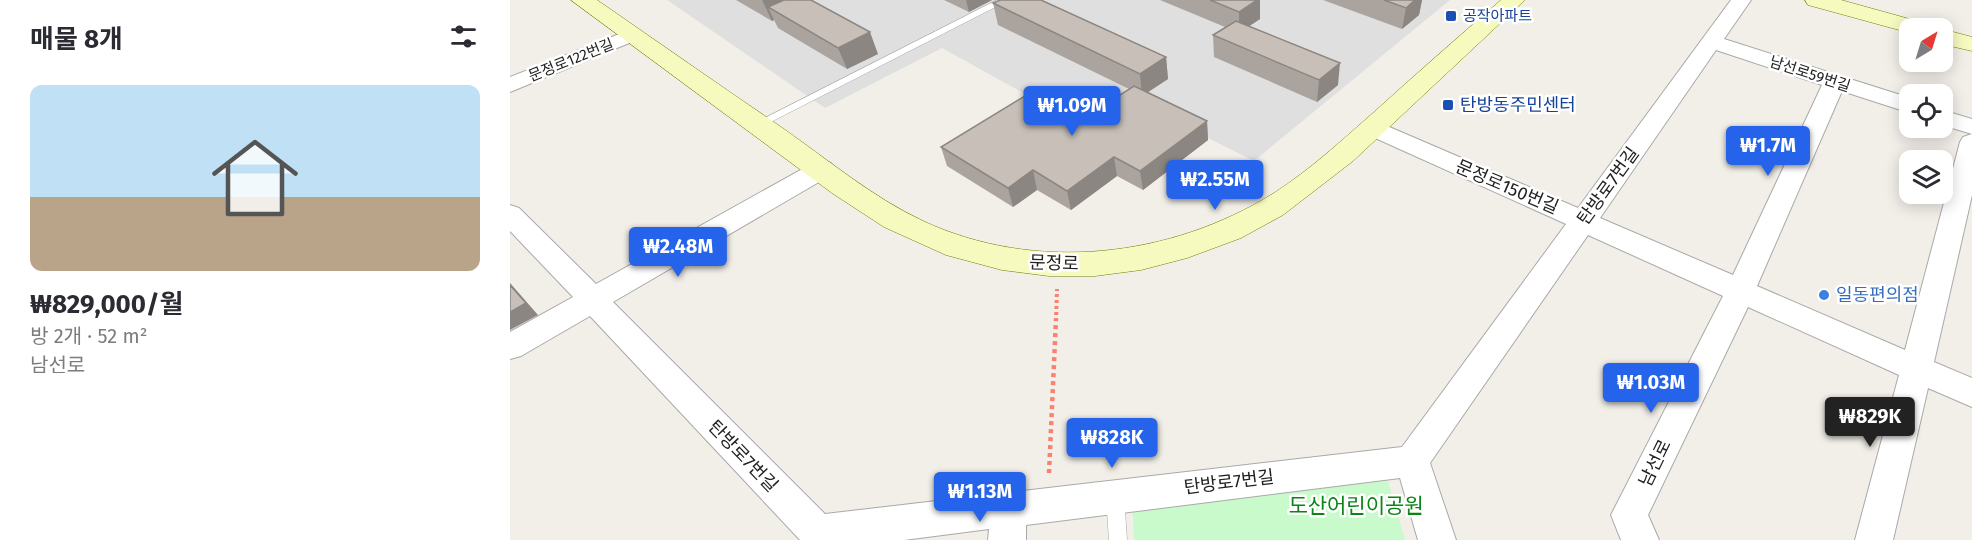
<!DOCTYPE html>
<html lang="ko">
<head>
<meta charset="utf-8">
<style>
  body { margin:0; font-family:"Fira Sans","Noto Sans KR",sans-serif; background:#f7f7f7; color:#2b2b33; height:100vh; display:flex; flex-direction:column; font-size:22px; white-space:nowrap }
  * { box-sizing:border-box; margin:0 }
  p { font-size:20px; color:#7c7c81 }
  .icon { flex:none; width:33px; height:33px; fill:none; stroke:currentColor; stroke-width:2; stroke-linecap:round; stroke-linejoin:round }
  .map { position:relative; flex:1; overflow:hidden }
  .details { display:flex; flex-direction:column; background:#fff; width:510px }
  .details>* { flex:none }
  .needle { width:39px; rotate:38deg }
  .buttons { position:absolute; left:1389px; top:18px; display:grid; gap:12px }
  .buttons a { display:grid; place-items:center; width:54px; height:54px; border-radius:12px; background:#fff; box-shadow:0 3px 15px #0003; font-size:30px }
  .price { position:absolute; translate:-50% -51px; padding:0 14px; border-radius:6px; background:#2563eb; color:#fff; font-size:20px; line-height:39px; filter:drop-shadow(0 2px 3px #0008) }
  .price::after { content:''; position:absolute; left:50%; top:36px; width:18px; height:14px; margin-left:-9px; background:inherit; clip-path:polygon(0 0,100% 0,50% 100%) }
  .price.on { background:#222; color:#fff }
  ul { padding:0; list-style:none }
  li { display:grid; align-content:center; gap:12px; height:318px; padding:0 30px }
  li+li { border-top:2px solid #e1e1e2 }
  li span { display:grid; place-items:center; height:186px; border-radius:12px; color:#555 }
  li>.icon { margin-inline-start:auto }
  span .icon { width:108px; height:108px; fill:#fffc; stroke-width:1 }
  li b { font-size:26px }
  h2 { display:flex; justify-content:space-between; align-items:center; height:72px; padding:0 30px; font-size:26px }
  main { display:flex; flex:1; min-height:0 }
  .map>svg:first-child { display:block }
  .residential { fill:#e0dfdf }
  .park { fill:#c8facc }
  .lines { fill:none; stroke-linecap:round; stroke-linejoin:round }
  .service-casing { stroke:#a9a9a9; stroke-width:1 }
  .minor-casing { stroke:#a9a9a9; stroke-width:2 }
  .secondary-casing { stroke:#707d05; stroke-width:1 }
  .path-far1 { stroke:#fa8072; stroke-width:4; stroke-dasharray:3 3; stroke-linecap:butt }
  .path { stroke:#fa8072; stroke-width:4.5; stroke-dasharray:4 4; stroke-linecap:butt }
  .service { fill:#fff; fill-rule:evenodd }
  .minor { fill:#fff; fill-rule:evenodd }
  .secondary { fill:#f7fabf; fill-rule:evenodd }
  .wall { fill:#aba49e }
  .shaded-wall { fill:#8b8681 }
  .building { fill:#c7bfb8; stroke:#8b8681; stroke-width:1.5 }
  .transit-dot { fill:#1a4fb4; stroke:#fff; stroke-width:2 }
  .shop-dot { fill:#3f7fe0; stroke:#fff; stroke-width:2 }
  .labels { text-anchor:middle; stroke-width:5; stroke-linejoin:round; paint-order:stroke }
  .far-transit-label { font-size:15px; fill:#164399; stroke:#fff; text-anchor:start }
  .far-street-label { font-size:15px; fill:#222; stroke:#fff }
  .transit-label { font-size:18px; fill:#164399; stroke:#fff; text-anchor:start }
  .street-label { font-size:18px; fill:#222; stroke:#fff }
  .shop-label { font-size:18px; fill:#366cbe; stroke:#fff; text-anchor:start }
  .near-park-label { font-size:21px; fill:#0c8416; stroke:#fff }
</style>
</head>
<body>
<main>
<section class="details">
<h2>매물 8개<svg class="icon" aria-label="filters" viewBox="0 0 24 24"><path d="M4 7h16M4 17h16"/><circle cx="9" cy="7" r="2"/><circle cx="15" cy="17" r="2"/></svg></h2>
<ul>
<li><span style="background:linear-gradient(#bfe0f5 60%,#b9a48a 0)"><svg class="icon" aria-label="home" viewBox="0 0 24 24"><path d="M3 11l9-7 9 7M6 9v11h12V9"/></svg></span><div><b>₩829,000/월</b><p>방 2개 · 52 m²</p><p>남선로</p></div></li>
</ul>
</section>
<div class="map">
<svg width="1462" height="540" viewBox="0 0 1462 540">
  <rect width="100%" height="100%" fill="#f2efe9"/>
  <!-- residential -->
  <path class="residential" d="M157,0H940L744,161L626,102L582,131L432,48L315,108Z"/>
  <!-- park -->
  <path class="park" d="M874,468L895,540H624L622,498Z"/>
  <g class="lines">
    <!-- service casing -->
    <g class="service-casing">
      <path id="service" d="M487,0H499L253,126L249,127L243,124Z
        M605,488L611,490L614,496L617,540H599L596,496L599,490Z"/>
    </g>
    <!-- minor casing -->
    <g class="minor-casing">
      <path id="minor" d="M1221,0H1241L1214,39L1400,98V113L1332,91L1247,286L1395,350L1450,142L1453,137L1462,134V195L1424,362L1462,378V407L1418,388L1383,540H1345L1389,375L1238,307L1138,515L1149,540H1111L1101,515L1213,296L1078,235L920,463L946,540H908L890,478L516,525V540H478L479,529L394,540H290L80,316L11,356L0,359V332L63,297L0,231V205L9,208L86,284L303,163L312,161L321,163L325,169L321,175L103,302L315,514L892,447L1056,224L854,133L850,128L854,123L862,121L870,123L1068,208ZM1206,50L1312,85L1223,275L1090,218Z
        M122,29L129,31L132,35L129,39L0,92V77Z
        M1432,110L1462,119V134L1432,125Z"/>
    </g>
    <!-- secondary casing -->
    <g class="secondary-casing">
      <path id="secondary" d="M61,0H87C148,42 209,85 271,127C317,159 362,197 413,221C525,273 660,258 764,193C800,170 831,141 863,113C905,75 948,37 991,0H1015L843,161L773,215L731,238L677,258L631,270L585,276H539L492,270L436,255L374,227L322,193Z
        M1295,0H1331L1414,23L1418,28H1400V33L1298,5Z
        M1432,29L1462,37V51L1432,44Z"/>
    </g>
    <!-- path-far1 -->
    <path class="path-far1" d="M546,321L547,289"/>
    <!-- path -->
    <path class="path" d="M539,473L546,319"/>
    <!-- service -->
    <use href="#service" class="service"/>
    <!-- minor -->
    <use href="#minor" class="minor"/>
    <!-- secondary -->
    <use href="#secondary" class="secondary"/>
  </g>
  <!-- wall -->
  <path class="wall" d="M226,0H301L368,54L337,69L268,28L264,20L262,21Z
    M434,0H482L459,12Z
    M650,0H750V19L739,26L828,85L807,102L704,57L703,35L715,27Z
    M813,0H912L909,15L892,29Z
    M483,3L656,57L658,79L638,92L697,121L698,140L633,190L607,176L561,210L527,190L503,207L437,166L431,147L580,114L619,89L488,25Z"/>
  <!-- shaded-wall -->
  <path class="shaded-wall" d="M252,0H289L258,7L264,20L262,21Z
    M456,0H482L459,12Z
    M747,0H750V19L729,33V12Z
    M905,0H912L909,15L892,29L896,8Z
    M360,32L368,54L337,69L328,48Z
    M656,57L658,79L632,96L630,74Z
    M830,63L828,85L807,102L809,80Z
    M697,121L698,140L633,190L630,171Z
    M604,157L607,176L561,210L557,191Z
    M523,170L527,190L503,207L498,188Z
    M0,283L28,315L0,330Z"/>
  <!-- building -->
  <path class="building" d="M274,0H301L360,32L328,48L258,7Z
    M490,0H531L656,57L630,74L483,3Z
    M700,0H747L729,12Z
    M874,0H905L896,8Z
    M726,21L830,63L809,80L703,35Z
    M624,86L697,121L630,171L604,157L557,191L523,170L498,188L431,147L528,88L580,114Z
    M0,285L16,303L0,312Z"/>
  <!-- markers -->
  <g class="transit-dot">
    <rect x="935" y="10" width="12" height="12" rx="3"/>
    <rect x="932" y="99" width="12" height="12" rx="3"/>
  </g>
  <circle class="shop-dot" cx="1314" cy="295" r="6"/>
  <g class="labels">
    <!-- far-transit labels -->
    <g class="far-transit-label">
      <text x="953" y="21">공작아파트</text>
    </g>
    <!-- far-street labels -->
    <g class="far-street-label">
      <text transform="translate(61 60) rotate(-22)" y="5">문정로122번길</text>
      <text transform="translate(1300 74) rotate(18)" y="5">남선로59번길</text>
    </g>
    <!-- transit labels -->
    <g class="transit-label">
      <text x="950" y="111">탄방동주민센터</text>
    </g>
    <!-- street labels -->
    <g class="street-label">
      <text transform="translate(1098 186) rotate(-54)" y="6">탄방로7번길</text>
      <text transform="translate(997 187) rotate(23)" y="6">문정로150번길</text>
      <text transform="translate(544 263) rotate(2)" y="6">문정로</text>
      <text transform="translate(233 456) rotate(46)" y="6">탄방로7번길</text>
      <text transform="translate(1145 463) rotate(-64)" y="6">남선로</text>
      <text transform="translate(719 482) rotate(-7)" y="6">탄방로7번길</text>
    </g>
    <!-- shop labels -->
    <g class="shop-label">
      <text x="1326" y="301">일동편의점</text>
    </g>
    <!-- near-park labels -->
    <g class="near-park-label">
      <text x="846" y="513">도산어린이공원</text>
    </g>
  </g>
</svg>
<div class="buttons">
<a><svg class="needle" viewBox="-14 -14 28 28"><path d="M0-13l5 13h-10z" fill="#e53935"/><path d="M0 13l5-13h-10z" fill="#7c7c81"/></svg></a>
<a><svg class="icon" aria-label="locate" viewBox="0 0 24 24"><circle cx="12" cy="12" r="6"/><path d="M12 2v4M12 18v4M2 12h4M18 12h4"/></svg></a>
<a><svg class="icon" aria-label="layers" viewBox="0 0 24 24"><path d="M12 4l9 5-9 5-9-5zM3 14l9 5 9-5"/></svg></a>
</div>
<b class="price" style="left:562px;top:137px">₩1.09M</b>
<b class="price" style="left:1258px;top:177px">₩1.7M</b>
<b class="price" style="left:705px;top:211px">₩2.55M</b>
<b class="price" style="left:168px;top:278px">₩2.48M</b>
<b class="price" style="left:1141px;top:414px">₩1.03M</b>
<b class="price on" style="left:1360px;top:448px">₩829K</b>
<b class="price" style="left:602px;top:469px">₩828K</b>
<b class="price" style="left:470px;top:523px">₩1.13M</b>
</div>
</main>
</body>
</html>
